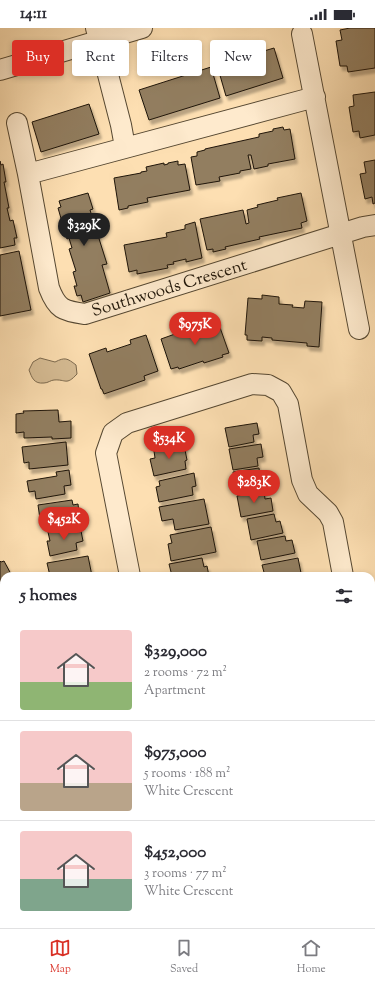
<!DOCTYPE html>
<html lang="en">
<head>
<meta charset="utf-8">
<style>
  body { margin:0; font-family:"Sorts Mill Goudy",serif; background:#f2f2f3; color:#2b2b33; height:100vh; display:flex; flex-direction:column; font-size:15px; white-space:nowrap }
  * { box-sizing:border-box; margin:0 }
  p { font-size:13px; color:#7c7c81 }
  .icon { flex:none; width:22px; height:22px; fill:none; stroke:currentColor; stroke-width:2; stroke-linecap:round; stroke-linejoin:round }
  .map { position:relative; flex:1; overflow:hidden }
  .details { position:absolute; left:0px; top:544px; width:375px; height:356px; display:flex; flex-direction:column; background:#fff; border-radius:12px 12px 0 0; box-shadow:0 2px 6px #0003 }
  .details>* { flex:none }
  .hud { position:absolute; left:12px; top:12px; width:351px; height:36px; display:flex; gap:8px }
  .price { position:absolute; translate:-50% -34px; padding:0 9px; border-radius:14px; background:#d93025; color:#fff; font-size:13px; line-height:26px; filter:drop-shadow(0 1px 2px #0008) }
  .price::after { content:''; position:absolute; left:50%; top:24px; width:12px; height:9px; margin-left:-6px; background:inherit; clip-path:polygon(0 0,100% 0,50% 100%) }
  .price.selected { background:#222; color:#fff }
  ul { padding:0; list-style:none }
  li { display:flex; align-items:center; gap:12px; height:100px; padding:0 20px }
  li+li { border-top:1px solid #e1e1e2 }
  li span { display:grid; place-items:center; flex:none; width:112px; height:80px; border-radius:4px; color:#555 }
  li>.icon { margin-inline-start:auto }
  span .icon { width:48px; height:48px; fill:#fffc; stroke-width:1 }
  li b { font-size:17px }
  h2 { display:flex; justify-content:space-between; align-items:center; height:48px; padding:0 20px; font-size:17px }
  .tag { padding:0 14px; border-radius:4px; background:#fff; box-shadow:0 2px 6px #0003; font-size:14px; line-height:36px }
  .tag.selected { background:#d93025; color:#fff }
  .status { display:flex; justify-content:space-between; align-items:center; height:28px; padding:0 20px; background:#fff; direction:ltr }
  .status svg { height:11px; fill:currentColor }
  .tabs { display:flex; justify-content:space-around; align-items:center; height:56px; border-top:1px solid #e1e1e2; background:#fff; font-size:11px; color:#7c7c81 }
  .tabs a { display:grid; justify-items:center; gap:2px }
  .tabs .selected { color:#d93025 }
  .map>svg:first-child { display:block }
  .green { fill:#d7bd95; stroke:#7b694e }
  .building { fill:#927e60; stroke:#1f1508; filter:url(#shadow) }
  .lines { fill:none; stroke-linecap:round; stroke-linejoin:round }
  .minor-casing { stroke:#564832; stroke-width:22 }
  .minor { stroke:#feeacd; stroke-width:20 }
  .labels { text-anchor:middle; stroke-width:4; stroke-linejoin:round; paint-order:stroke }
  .street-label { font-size:17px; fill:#1f1508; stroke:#feeacd }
</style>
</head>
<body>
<div class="status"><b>14:11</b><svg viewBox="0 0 49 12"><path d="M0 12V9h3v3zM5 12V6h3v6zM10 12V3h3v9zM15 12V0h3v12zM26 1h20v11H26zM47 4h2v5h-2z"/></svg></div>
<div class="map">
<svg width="375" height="900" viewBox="0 0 375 900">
  <defs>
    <filter id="shadow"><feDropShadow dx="2.5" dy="4.5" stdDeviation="1" flood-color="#0004"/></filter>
  </defs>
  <rect width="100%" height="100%" fill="#fddfb2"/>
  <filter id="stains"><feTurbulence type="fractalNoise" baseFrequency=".005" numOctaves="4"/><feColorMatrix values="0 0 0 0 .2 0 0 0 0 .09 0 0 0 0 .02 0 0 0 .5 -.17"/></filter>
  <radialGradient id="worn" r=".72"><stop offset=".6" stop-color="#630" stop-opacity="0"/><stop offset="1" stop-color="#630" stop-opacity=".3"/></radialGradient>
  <!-- green -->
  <path class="green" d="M40,330L55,334C65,329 67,330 76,337L77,346C66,358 66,351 54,352C51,352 48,355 44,355C34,356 32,350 29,342L33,334Z"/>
  <!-- building -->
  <path class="building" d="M350,0H375V40L348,44L347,38H340L336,13L342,12L340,2Z
    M274,20L283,50L226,68L217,37Z
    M211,39L220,70L149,92L139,62Z
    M375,64V107L360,110L359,103L353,104L349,79L354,78L353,67Z
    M89,76L99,106L41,124L32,94Z
    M283,99L284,102L290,101L295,131L268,136V138L254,141L251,127H248L251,141L240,143V145L219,149L220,153L196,157L191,129L197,128V124L205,122V121L259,109V106L273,103V101Z
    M375,132V175L373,176L372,169L365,171L360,146L366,145L364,134Z
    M0,133L1,137L3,136L6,154H4L9,180H7L10,193L13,192L17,210H14L15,217L0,220Z
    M178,133V137L185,136L190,162L147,170L148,174L128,178V180L119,182L114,150L141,145V144L147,143L146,139L164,135V137L168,136V135Z
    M88,165L93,181L90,182L107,236L102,237L110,265L83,274L81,267L77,268L74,258H77L73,244L76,243L69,221L72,220L69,210L67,211L58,180L61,179L59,173Z
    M301,165L307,193L301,195L302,200L259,209L260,211L225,219L226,221L213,224V221L207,222L200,191L243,182L246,196L249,195L247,182L258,179L257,177L278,172L277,170Z
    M195,194L202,230L186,234V231L173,234L174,236L167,237L168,240L137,246V242L129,244L124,217L167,209L166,205L185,201V197Z
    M19,223L31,282L0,288V227Z
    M262,267L279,269V276L293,277L292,279L304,280L305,273L322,274L319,319L307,318V315L272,312V310L262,309V313L247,312V307H245L248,270L262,271Z
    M217,291L229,325L222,327L223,329L204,335L203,333L179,341L178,339L171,341L161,311Z
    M146,307L158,343L144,348L145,352L104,366L102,361H101L89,326L106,320L107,324L131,316L130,312Z
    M58,382L59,394L71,393V410L52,411V409L24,410V404L16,405V386L24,385L23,383Z
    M257,395L259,406L253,407L254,414L229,419L225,400Z
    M66,414L68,437L29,441V434L24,435L22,419Z
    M261,416L263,429L257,430L258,438L233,442L229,421Z
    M184,417L187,432L185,433L186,441L154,448L150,431L155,430L154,423Z
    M259,440L260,448L266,447L268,458L237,464L233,444Z
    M69,442L71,457L64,458L65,466L36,471L35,463L29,464L27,453L57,448L56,444Z
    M194,445L196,458L192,459L193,467L159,474L156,459L160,458L159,453Z
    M264,463L265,471L271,470L273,483L241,489L237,468Z
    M204,471L209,496L175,502L173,491L162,493L159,479Z
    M72,472L73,477L78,476L80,493L44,499L43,490L40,491L38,477Z
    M274,486L276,494L280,493L283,505L251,512L247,491Z
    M80,498L83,513L76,515L77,522L50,528L47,513H50L48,504Z
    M211,499L216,524L171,533L168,516L172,515L170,507Z
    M285,508L286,513L292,512L295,525L261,532L257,513Z
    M88,528L92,548H50L47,535Z
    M202,530L204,539L207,538L209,548H172L169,536Z
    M298,530L301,545H299V548H265L262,537Z
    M0,533L1,534L4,533L12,548H4V553L0,556Z
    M4,567V591L0,592V568Z
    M4,597V622H0V598Z
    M4,626V650L0,651V627Z
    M371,649L375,655V681L371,684Z
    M1,655H4V680L0,681V662L2,661Z
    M4,687V712L0,713V688Z
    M4,719V750H3L0,736V720Z
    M371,746H374L375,753V786L371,787Z
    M144,896H156L157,900H121Z
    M237,896H275L276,900H237Z
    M331,896H367L361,898V900H332Z"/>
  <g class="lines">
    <!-- minor casing -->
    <g class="minor-casing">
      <path id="minor" d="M96,0L121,97L125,119
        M302,6L359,301
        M0,42L142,0
        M17,95L28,146L49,260C57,281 63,283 85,286L363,199L375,197
        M28,146L315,69
        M130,548L106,425L113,405L127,395L252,356L268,357L281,364L288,376L302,452L308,466L328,485L333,494L343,548
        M371,823L375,822
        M0,888H4
        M195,896L196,900"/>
    </g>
    <!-- minor -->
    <use href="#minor" class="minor"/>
  </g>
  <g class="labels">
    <!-- street labels -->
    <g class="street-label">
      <text transform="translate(169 259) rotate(-17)" y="6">Southwoods Crescent</text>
    </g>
  </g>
  <rect width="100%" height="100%" filter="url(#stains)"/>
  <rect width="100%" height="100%" fill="url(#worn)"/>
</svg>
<b class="price selected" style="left:84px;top:219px">$329K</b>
<b class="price" style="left:195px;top:318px">$975K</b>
<b class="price" style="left:169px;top:432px">$534K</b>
<b class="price" style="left:254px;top:476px">$283K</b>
<b class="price" style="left:64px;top:513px">$452K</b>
<div class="hud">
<a class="tag selected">Buy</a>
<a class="tag">Rent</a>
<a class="tag">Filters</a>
<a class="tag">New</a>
</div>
<section class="details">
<h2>5 homes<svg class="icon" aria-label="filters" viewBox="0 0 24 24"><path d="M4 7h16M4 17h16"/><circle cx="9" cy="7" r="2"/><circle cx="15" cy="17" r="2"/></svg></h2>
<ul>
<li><span style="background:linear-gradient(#f6c9c9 65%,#8fb573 0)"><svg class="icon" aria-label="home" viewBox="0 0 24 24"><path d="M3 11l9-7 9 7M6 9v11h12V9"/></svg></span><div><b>$329,000</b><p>2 rooms · 72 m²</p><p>Apartment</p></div></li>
<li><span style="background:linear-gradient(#f6c9c9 65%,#b9a48a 0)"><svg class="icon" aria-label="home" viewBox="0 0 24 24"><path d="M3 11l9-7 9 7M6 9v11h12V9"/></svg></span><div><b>$975,000</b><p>5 rooms · 188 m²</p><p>White Crescent</p></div></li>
<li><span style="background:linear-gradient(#f6c9c9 60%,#7fa58c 0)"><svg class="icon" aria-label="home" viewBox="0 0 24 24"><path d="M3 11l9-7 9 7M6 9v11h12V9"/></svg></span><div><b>$452,000</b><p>3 rooms · 77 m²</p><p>White Crescent</p></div></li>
</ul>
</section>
</div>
<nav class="tabs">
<a class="selected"><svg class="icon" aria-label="map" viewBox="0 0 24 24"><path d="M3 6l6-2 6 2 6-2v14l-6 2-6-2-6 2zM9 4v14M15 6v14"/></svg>Map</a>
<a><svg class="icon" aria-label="saved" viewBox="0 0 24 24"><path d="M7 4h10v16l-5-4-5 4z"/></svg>Saved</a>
<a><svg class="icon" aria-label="home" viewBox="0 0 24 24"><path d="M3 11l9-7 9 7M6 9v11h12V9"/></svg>Home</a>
</nav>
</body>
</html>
